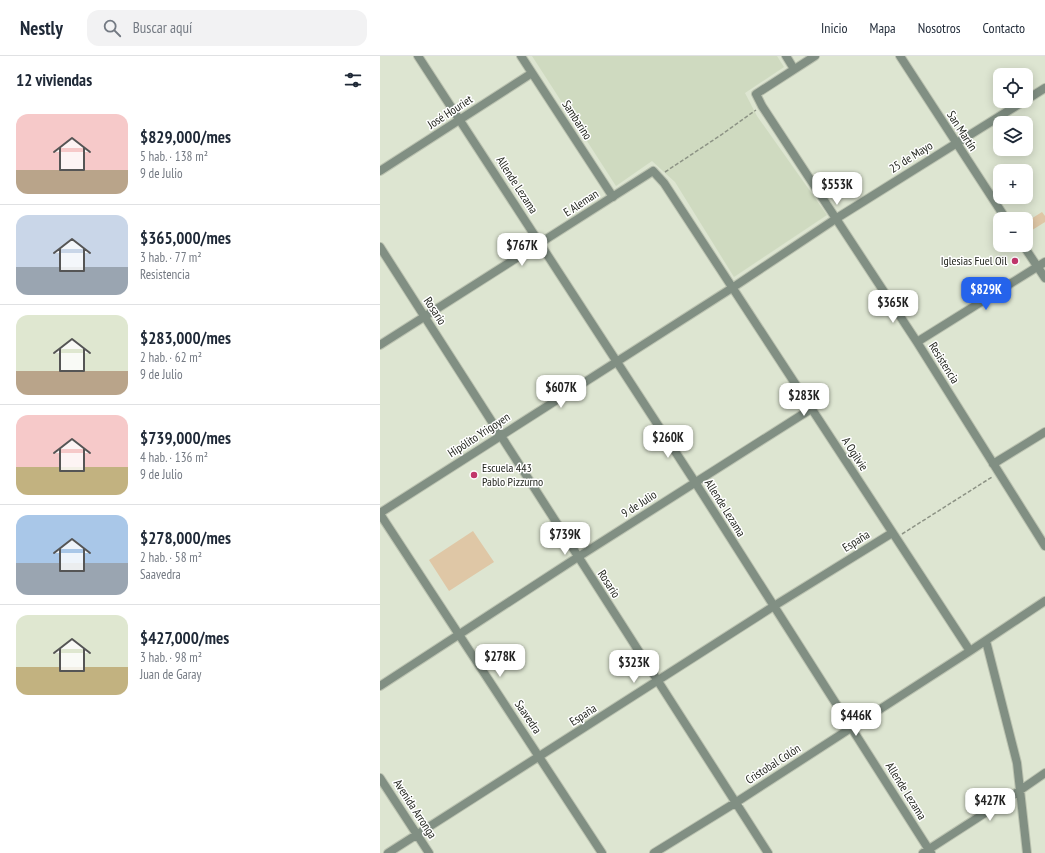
<!DOCTYPE html>
<html lang="es">
<head>
<meta charset="utf-8">
<style>
  body { margin:0; font-family:"PT Sans Narrow",sans-serif; background:#f2f2f3; color:#1f2937; height:100vh; display:flex; flex-direction:column; font-size:15px; white-space:nowrap }
  * { box-sizing:border-box; margin:0 }
  p { font-size:13px; color:#747a83 }
  .icon { flex:none; width:22px; height:22px; fill:none; stroke:currentColor; stroke-width:2; stroke-linecap:round; stroke-linejoin:round }
  .map { position:relative; flex:1; overflow:hidden }
  .details { display:flex; flex-direction:column; background:#fff; width:380px }
  .details>* { flex:none }
  .fabs { position:absolute; left:613px; top:12px; display:grid; gap:8px }
  .fabs a { display:grid; place-items:center; width:40px; height:40px; border-radius:8px; background:#fff; box-shadow:0 2px 10px #0003; font-size:20px }
  .price { position:absolute; translate:-50% -34px; padding:0 9px; border-radius:8px; background:#fff; color:#222; font-size:13px; line-height:26px; filter:drop-shadow(0 1px 2px #0008) }
  .price::after { content:''; position:absolute; left:50%; top:24px; width:12px; height:9px; margin-left:-6px; background:inherit; clip-path:polygon(0 0,100% 0,50% 100%) }
  .price.active { background:#2563eb; color:#fff }
  ul { padding:0; list-style:none }
  li { display:flex; align-items:center; gap:12px; height:100px; padding:0 16px }
  li+li { border-top:1px solid #e0e1e3 }
  li span { display:grid; place-items:center; flex:none; width:112px; height:80px; border-radius:12px; color:#555 }
  li>.icon { margin-inline-start:auto }
  span .icon { width:48px; height:48px; fill:#fffc; stroke-width:1 }
  li b { font-size:17px }
  h2 { display:flex; justify-content:space-between; align-items:center; height:48px; padding:0 16px; font-size:17px }
  header { display:flex; align-items:center; gap:24px; box-sizing:border-box; height:56px; padding:0 20px; background:#fff; border-bottom:1px solid #e0e1e3 }
  header strong { font-size:19px }
  nav { display:flex; gap:22px; margin-inline-start:auto; font-size:14px }
  .search { width:280px; height:36px; background:#f2f2f3; display:flex; align-items:center; gap:10px; box-sizing:border-box; padding:0 14px; border-radius:12px; color:#747a83; font-size:15px }
  main { display:flex; flex:1; min-height:0 }
  .map>svg:first-child { display:block }
  .built { fill:#cfdac0 }
  .green { fill:#dfc7a6 }
  .lines { fill:none; stroke-linecap:round; stroke-linejoin:round }
  .street-casing { stroke:#bcc3b1; stroke-width:10 }
  .path { stroke:#8d9385; stroke-width:1.5; stroke-dasharray:4 2; stroke-linecap:butt }
  .street { stroke:#818f83; stroke-width:8 }
  .poi-dot { fill:#c1366b; stroke:#fff; stroke-width:1.5 }
  .labels { text-anchor:middle; stroke-width:3; stroke-linejoin:round; paint-order:stroke }
  .street-label { font-size:12px; fill:#23261f; stroke:#fff }
  .poi-label { font-size:12px; fill:#23261f; stroke:#fff; text-anchor:end }
</style>
</head>
<body>
<header>
<strong>Nestly</strong>
<div class="search"><svg class="icon" aria-label="search" viewBox="0 0 24 24"><circle cx="10" cy="10" r="6"/><path d="M15 15l6 6"/></svg>Buscar aquí</div>
<nav><a>Inicio</a><a>Mapa</a><a>Nosotros</a><a>Contacto</a></nav>
</header>
<main>
<section class="details">
<h2>12 viviendas<svg class="icon" aria-label="filters" viewBox="0 0 24 24"><path d="M4 7h16M4 17h16"/><circle cx="9" cy="7" r="2"/><circle cx="15" cy="17" r="2"/></svg></h2>
<ul>
<li><span style="background:linear-gradient(#f6c9c9 70%,#b9a48a 0)"><svg class="icon" aria-label="home" viewBox="0 0 24 24"><path d="M3 11l9-7 9 7M6 9v11h12V9"/></svg></span><div><b>$829,000/mes</b><p>5 hab. · 138 m²</p><p>9 de Julio</p></div></li>
<li><span style="background:linear-gradient(#c9d6e8 65%,#9aa5b1 0)"><svg class="icon" aria-label="home" viewBox="0 0 24 24"><path d="M3 11l9-7 9 7M6 9v11h12V9"/></svg></span><div><b>$365,000/mes</b><p>3 hab. · 77 m²</p><p>Resistencia</p></div></li>
<li><span style="background:linear-gradient(#dfe7d0 70%,#b9a48a 0)"><svg class="icon" aria-label="home" viewBox="0 0 24 24"><path d="M3 11l9-7 9 7M6 9v11h12V9"/></svg></span><div><b>$283,000/mes</b><p>2 hab. · 62 m²</p><p>9 de Julio</p></div></li>
<li><span style="background:linear-gradient(#f6c9c9 65%,#c2b280 0)"><svg class="icon" aria-label="home" viewBox="0 0 24 24"><path d="M3 11l9-7 9 7M6 9v11h12V9"/></svg></span><div><b>$739,000/mes</b><p>4 hab. · 136 m²</p><p>9 de Julio</p></div></li>
<li><span style="background:linear-gradient(#a9c7e8 60%,#9aa5b1 0)"><svg class="icon" aria-label="home" viewBox="0 0 24 24"><path d="M3 11l9-7 9 7M6 9v11h12V9"/></svg></span><div><b>$278,000/mes</b><p>2 hab. · 58 m²</p><p>Saavedra</p></div></li>
<li><span style="background:linear-gradient(#dfe7d0 65%,#c2b280 0)"><svg class="icon" aria-label="home" viewBox="0 0 24 24"><path d="M3 11l9-7 9 7M6 9v11h12V9"/></svg></span><div><b>$427,000/mes</b><p>3 hab. · 98 m²</p><p>Juan de Garay</p></div></li>
</ul>
</section>
<div class="map">
<svg width="665" height="797" viewBox="0 0 665 797">
  <rect width="100%" height="100%" fill="#dde5d1"/>
  <!-- built -->
  <path class="built" d="M152,0H397L404,11L365,37L377,60L447,159L354,221L295,126L272,105L236,130Z"/>
  <!-- green -->
  <path class="green" d="M662,156L665,160V166L649,176L646,171V166Z
    M93,475L114,506L69,535L49,504Z"/>
  <g class="lines">
    <!-- street casing -->
    <g class="street-casing">
      <path id="street" d="M38,0L315,426L551,797
        M141,0L233,141
        M406,0L414,13
        M435,0L376,38L382,50L537,286L665,490
        M520,0L626,163
        M646,44L665,32
        M0,115L152,17
        M643,189L665,222
        M0,191L388,797
        M537,286L665,206
        M0,289L273,115L284,127L590,595
        M613,408L665,376
        M0,457L352,232L457,162L644,45
        M0,458L222,797
        M606,585L637,707L647,797
        M0,630L198,501L431,353
        M0,722L49,797
        M8,797L394,550L512,477
        M274,797L355,747L590,595L665,545
        M543,797L639,735L665,717"/>
    </g>
    <!-- path -->
    <path class="path" d="M285,116L341,79L376,54
      M522,478L612,421"/>
    <!-- street -->
    <use href="#street" class="street"/>
  </g>
  <!-- markers -->
  <g class="poi-dot">
    <circle cx="635" cy="205" r="4"/>
    <circle cx="94" cy="419" r="4"/>
  </g>
  <g class="labels">
    <!-- street labels -->
    <g class="street-label">
      <text transform="translate(70 56) rotate(-33)" y="4">José Houriet</text>
      <text transform="translate(197 64) rotate(57)" y="4">Sambarino</text>
      <text transform="translate(582 75) rotate(57)" y="4">San Martín</text>
      <text transform="translate(531 101) rotate(-32)" y="4">25 de Mayo</text>
      <text transform="translate(137 129) rotate(57)" y="4">Allende Lezama</text>
      <text transform="translate(201 147) rotate(-33)" y="4">E Aleman</text>
      <text transform="translate(55 255) rotate(57)" y="4">Rosario</text>
      <text transform="translate(564 307) rotate(58)" y="4">Resistencia</text>
      <text transform="translate(99 379) rotate(-33)" y="4">Hipólito Yrigoyen</text>
      <text transform="translate(475 398) rotate(57)" y="4">A Ogilvie</text>
      <text transform="translate(259 448) rotate(-33)" y="4">9 de Julio</text>
      <text transform="translate(345 452) rotate(58)" y="4">Allende Lezama</text>
      <text transform="translate(476 485) rotate(-32)" y="4">España</text>
      <text transform="translate(229 528) rotate(57)" y="4">Rosario</text>
      <text transform="translate(203 659) rotate(-33)" y="4">España</text>
      <text transform="translate(148 661) rotate(56)" y="4">Saavedra</text>
      <text transform="translate(393 708) rotate(-33)" y="4">Cristobal Colón</text>
      <text transform="translate(526 735) rotate(58)" y="4">Allende Lezama</text>
      <text transform="translate(35 753) rotate(57)" y="4">Avenida Arronga</text>
    </g>
    <!-- poi labels -->
    <g class="poi-label">
      <text x="627" y="209">Iglesias Fuel Oil</text>
      <text x="102" y="416" text-anchor="start">Escuela 443<tspan x="102" dy="14">Pablo Pizzurno</tspan></text>
    </g>
  </g>
</svg>
<div class="fabs">
<a><svg class="icon" aria-label="locate" viewBox="0 0 24 24"><circle cx="12" cy="12" r="6"/><path d="M12 2v4M12 18v4M2 12h4M18 12h4"/></svg></a>
<a><svg class="icon" aria-label="layers" viewBox="0 0 24 24"><path d="M12 4l9 5-9 5-9-5zM3 14l9 5 9-5"/></svg></a>
<a>+</a>
<a>−</a>
</div>
<b class="price" style="left:457px;top:150px">$553K</b>
<b class="price" style="left:142px;top:211px">$767K</b>
<b class="price active" style="left:606px;top:255px">$829K</b>
<b class="price" style="left:513px;top:268px">$365K</b>
<b class="price" style="left:181px;top:353px">$607K</b>
<b class="price" style="left:424px;top:361px">$283K</b>
<b class="price" style="left:288px;top:403px">$260K</b>
<b class="price" style="left:185px;top:500px">$739K</b>
<b class="price" style="left:120px;top:622px">$278K</b>
<b class="price" style="left:254px;top:628px">$323K</b>
<b class="price" style="left:476px;top:681px">$446K</b>
<b class="price" style="left:610px;top:766px">$427K</b>
</div>
</main>
</body>
</html>
